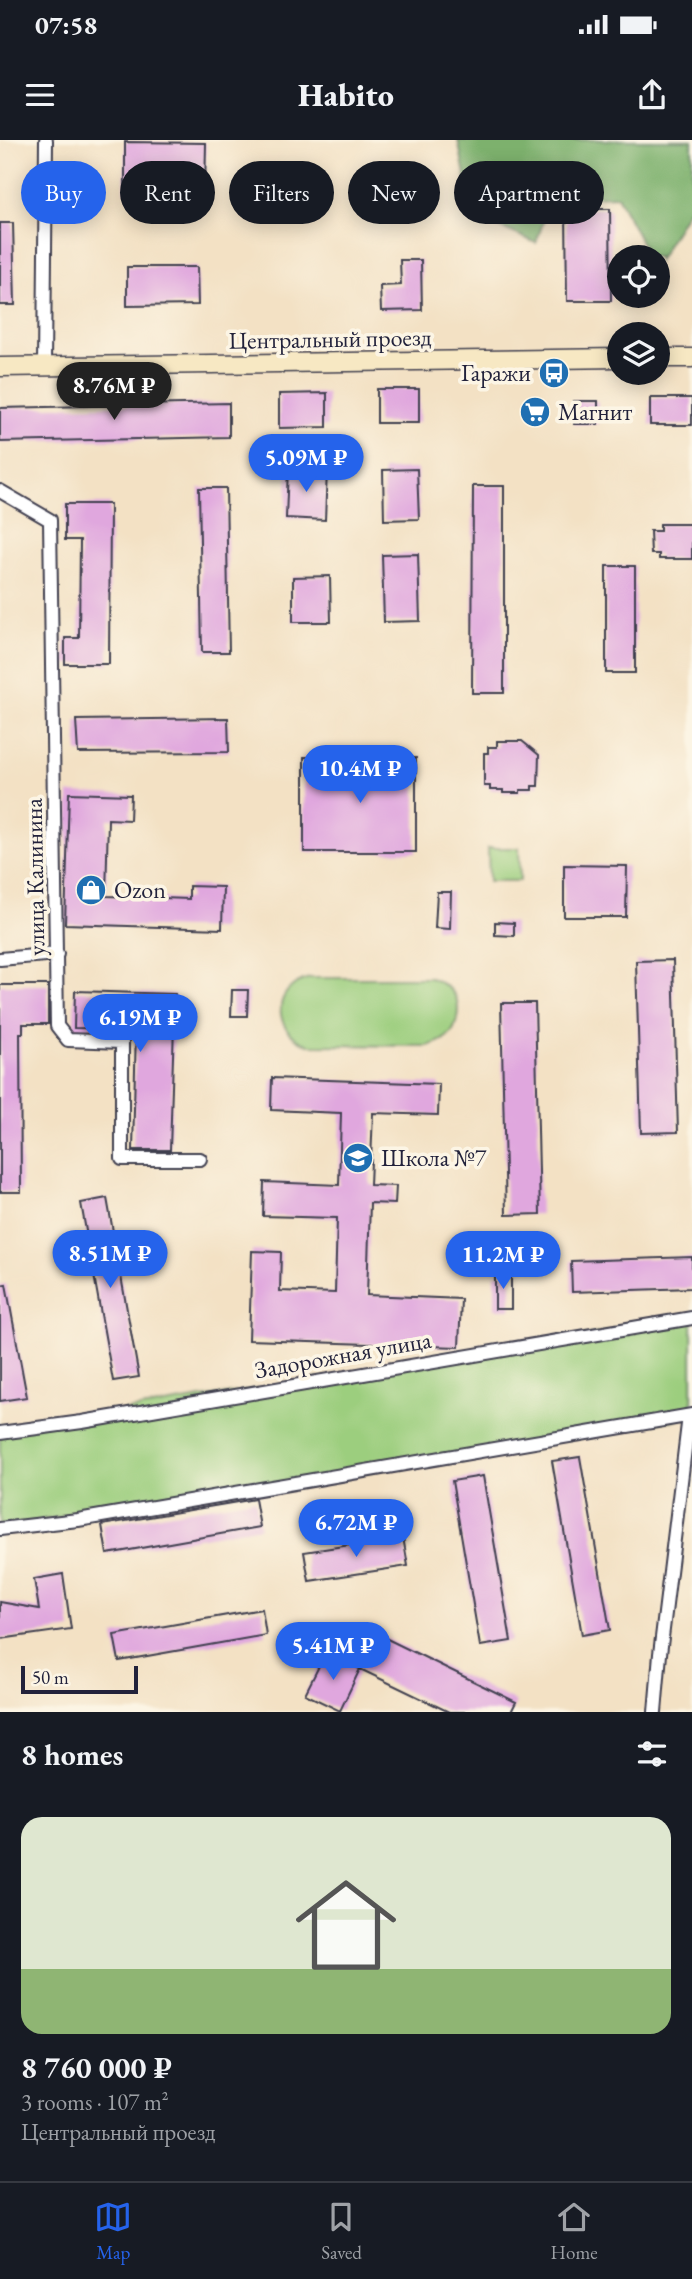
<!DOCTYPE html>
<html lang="en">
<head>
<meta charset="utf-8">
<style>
  body { margin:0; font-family:"EB Garamond",serif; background:#20242c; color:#f1f3f6; height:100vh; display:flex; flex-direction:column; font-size:26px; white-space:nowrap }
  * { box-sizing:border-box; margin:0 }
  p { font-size:23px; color:#9ea1a6 }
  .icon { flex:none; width:38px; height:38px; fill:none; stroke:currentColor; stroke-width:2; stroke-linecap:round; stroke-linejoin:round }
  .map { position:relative; height:1572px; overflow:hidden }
  .drawer { display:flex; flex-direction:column; background:#171b24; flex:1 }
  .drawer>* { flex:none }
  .guide { position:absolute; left:21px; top:21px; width:651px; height:63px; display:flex; gap:14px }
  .tools { position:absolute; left:607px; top:105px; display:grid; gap:14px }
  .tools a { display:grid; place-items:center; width:63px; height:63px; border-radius:50%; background:#171b24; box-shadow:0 4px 18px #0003; font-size:35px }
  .scale { position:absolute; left:21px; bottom:18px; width:117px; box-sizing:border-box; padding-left:7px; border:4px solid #22223b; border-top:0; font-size:19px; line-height:24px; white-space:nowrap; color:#22223b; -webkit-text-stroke:5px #fcf5e5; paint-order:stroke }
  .price { position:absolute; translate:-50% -60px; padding:0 16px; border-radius:24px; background:#2563eb; color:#fff; font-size:23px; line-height:46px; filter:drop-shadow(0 2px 4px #0008) }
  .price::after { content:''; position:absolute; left:50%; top:42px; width:21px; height:16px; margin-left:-10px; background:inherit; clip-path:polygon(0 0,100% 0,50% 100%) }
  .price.on { background:#222; color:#fff }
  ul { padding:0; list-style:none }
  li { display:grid; align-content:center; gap:14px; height:371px; padding:0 21px }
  li span { display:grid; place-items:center; height:217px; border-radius:21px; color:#555 }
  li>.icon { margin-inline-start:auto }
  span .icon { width:126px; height:126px; fill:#fffc; stroke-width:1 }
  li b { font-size:30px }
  h2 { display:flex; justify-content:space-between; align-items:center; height:84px; padding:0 21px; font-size:30px }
  .chip { padding:0 24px; border-radius:32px; background:#171b24; box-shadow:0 4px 18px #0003; font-size:24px; line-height:63px }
  .chip.on { background:#2563eb; color:#fff }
  .status { display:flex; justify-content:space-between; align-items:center; height:49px; padding:0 35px; background:#171b24; direction:ltr }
  .status svg { height:19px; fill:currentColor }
  header { display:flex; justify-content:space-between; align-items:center; height:91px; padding:0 21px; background:#171b24; font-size:32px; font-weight:800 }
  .tab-bar { display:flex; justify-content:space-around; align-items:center; height:98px; border-top:2px solid #363941; background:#171b24; font-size:19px; color:#9ea1a6 }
  .tab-bar a { display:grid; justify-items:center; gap:4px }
  .tab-bar .on { color:#2563eb }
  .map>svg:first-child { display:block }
  .green { fill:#9cce7e; stroke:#5f785c; stroke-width:2 }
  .forest { fill:#7db16d; stroke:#506a54; stroke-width:2 }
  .building { fill:#e0a7de }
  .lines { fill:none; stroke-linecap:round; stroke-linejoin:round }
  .street-casing { stroke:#413f50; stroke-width:16 }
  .secondary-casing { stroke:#413f50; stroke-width:21 }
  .street { stroke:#fff; stroke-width:12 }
  .secondary { stroke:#f7e8c3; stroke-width:18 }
  .labels { text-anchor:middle; stroke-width:7; stroke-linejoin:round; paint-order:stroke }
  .street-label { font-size:24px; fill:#22223b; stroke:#fcf5e5 }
  .poi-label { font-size:24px; fill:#22223b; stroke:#fcf5e5; text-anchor:start }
</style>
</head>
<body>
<div class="status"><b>07:58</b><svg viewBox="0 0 49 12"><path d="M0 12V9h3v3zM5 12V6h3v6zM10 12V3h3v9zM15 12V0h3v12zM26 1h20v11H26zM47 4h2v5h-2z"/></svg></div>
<header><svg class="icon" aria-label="menu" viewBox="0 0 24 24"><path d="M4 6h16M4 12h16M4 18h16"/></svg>Habito<svg class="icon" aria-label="share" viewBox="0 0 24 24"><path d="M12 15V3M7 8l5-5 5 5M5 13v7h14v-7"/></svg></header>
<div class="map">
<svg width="692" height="1572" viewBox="0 0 692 1572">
  <rect width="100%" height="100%" fill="#fcf5e5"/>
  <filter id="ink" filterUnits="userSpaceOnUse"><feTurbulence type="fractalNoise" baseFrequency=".0143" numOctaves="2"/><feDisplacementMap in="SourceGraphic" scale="14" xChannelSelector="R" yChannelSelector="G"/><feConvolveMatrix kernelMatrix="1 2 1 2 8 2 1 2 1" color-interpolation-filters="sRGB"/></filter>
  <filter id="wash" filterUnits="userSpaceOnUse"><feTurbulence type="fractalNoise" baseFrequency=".00686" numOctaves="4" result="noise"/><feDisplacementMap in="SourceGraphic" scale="28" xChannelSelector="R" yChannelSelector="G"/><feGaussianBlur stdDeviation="1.57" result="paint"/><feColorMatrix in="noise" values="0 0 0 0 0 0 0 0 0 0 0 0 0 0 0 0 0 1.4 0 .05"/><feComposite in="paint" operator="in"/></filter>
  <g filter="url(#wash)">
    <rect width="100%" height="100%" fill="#f3e1c4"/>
    <!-- green -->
    <path class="green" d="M488,708H519L520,741H489Z
      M310,838H431C439,842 449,846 454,854C461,865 458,888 448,896C443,901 435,903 428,906L309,905C271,891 271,847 310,838Z
      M692,1178V1277L282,1346L0,1386V1291Z"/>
    <!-- forest -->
    <path class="forest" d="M458,0H692V63L658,121V117H649L617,56L551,59L536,103L473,75Z"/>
    <g id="blocks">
      <!-- building -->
      <path class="building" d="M125,2L206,3L205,52H125Z
        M566,69H610L611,161H567Z
        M0,83H13L15,165H0Z
        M400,120H421L422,170L381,171L380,146L401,145Z
        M127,127H197L198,165L127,166Z
        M377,249H419V283H377Z
        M327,253V287L279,288V254Z
        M650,258H692V285H650Z
        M574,261H598V284H574Z
        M229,263V297L0,302V268Z
        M288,328L327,330L325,380L286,378Z
        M417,329L419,379L384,380L383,330Z
        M473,346H504V553H472Z
        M199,348H226L229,512H202Z
        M65,364H110L109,524H65V498H79L80,400H65Z
        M660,384H692V419H659V414H651L650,391H660Z
        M418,414L420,481L384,482L382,415Z
        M606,426H635V533H606Z
        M330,436L331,482H293V437Z
        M228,578L229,612L78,613L76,580Z
        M497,601H522L539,615L538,646H532V650H520V653H503V650H490V646H484V613H488V607H497Z
        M304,617L416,618V712H304Z
        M69,653L131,655L130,680L108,679L106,756L189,759V746L223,747L222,789L65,784Z
        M564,725L627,726L626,777H564Z
        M437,752H451L450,789L435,788Z
        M495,782L514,783V796L495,795Z
        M673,820L678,992L641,993L636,821Z
        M0,845H48V884H23V893H20L21,1052H0Z
        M232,850H248L247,876H231Z
        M75,851L175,854L170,1010H133L136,889L74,888Z
        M501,863H535L540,1074L506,1075Z
        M272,938L439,944L438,975L373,973L370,1045L396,1046L395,1064L370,1063L367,1155L461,1159L459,1207L249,1200L252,1111L281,1112L280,1151L335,1153L337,1078L263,1076L264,1042L339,1045L341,973L271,970Z
        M107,1058L139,1237L113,1241L81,1063Z
        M692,1117V1148L572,1152L571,1121Z
        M495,1134H511V1169H495Z
        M6,1144L27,1257L0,1261V1145Z
        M580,1317L610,1490L582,1495L552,1321Z
        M483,1336L511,1501L480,1506L452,1341Z
        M255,1359L260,1387L107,1414L102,1385Z
        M403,1397L408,1426L309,1441L304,1412Z
        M63,1434L71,1489L0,1499V1462L39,1469L34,1439Z
        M262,1469L266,1495L119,1521L114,1495Z
        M377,1494L516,1562L511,1572H449L360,1529Z
        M326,1512L360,1529L340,1571L305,1554Z"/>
    </g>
  </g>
  <g filter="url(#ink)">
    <use href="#blocks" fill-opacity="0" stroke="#413f50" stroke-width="2"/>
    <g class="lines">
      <!-- street casing -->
      <g class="street-casing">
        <path id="street" d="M44,227L46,0
          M0,351L50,380L57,886L68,900L122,902V1019H200
          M0,819L57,814
          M0,1293L82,1282L692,1178
          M0,1389L78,1380L692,1275
          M655,1572L660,1514L689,1276"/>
      </g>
      <!-- secondary casing -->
      <g class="secondary-casing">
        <path id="secondary" d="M658,218H692
          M0,227L620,218"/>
      </g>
      <!-- street -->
      <use href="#street" class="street"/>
      <!-- secondary -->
      <use href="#secondary" class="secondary"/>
    </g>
  </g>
  <!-- icons -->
  <defs>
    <g id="bus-disc" transform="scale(1.575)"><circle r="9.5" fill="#1f6fb2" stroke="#fcf5e5"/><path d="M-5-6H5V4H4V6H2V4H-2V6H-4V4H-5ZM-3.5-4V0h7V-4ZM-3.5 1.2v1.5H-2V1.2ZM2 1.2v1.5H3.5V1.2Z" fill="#fff"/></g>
    <g id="supermarket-disc" transform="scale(1.575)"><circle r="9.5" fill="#1f6fb2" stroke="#fcf5e5"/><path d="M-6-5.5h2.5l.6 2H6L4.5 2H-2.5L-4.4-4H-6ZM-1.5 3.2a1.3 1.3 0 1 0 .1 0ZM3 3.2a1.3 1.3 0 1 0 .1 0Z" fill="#fff"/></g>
    <g id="shop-disc" transform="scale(1.575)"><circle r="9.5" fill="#1f6fb2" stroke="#fcf5e5"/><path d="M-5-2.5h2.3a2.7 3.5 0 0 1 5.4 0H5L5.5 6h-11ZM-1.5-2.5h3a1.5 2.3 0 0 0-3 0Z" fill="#fff"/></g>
    <g id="school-disc" transform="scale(1.575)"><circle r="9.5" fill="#1f6fb2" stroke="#fcf5e5"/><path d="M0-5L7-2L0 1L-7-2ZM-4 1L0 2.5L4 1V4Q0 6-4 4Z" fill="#fff"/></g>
  </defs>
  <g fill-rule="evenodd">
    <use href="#bus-disc" x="554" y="233"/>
    <use href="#supermarket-disc" x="535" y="272"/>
    <use href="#shop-disc" x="91" y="750"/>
    <use href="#school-disc" x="358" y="1018"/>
  </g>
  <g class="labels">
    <!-- street labels -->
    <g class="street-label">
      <text transform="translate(330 199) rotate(-1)" y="8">Центральный проезд</text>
      <text transform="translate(35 737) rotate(-91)" y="8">улица Калинина</text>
      <text transform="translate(343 1215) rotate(-10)" y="8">Задорожная улица</text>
    </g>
    <!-- poi labels -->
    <g class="poi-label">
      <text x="531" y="241" text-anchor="end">Гаражи</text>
      <text x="558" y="280">Магнит</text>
      <text x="114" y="758">Ozon</text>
      <text x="381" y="1026">Школа №7</text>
    </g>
  </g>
</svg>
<div class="tools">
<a><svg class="icon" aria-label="locate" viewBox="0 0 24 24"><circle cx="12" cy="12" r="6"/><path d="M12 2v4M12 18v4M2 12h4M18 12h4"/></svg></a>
<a><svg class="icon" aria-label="layers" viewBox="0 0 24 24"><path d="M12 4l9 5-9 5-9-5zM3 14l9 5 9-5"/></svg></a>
</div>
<div class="scale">50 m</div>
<b class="price on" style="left:114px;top:282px">8.76M ₽</b>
<b class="price" style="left:306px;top:354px">5.09M ₽</b>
<b class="price" style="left:360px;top:665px">10.4M ₽</b>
<b class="price" style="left:140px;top:914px">6.19M ₽</b>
<b class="price" style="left:110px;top:1150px">8.51M ₽</b>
<b class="price" style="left:503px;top:1151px">11.2M ₽</b>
<b class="price" style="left:356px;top:1419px">6.72M ₽</b>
<b class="price" style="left:333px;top:1542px">5.41M ₽</b>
<div class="guide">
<a class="chip on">Buy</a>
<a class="chip">Rent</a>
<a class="chip">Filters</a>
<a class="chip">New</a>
<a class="chip">Apartment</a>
</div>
</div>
<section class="drawer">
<h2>8 homes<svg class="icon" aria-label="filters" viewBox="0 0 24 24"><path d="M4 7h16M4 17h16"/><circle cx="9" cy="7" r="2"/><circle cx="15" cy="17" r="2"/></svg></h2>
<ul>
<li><span style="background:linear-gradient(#dfe7d0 70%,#8fb573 0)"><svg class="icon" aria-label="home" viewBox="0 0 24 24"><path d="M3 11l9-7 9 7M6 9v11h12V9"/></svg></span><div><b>8 760 000 ₽</b><p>3 rooms · 107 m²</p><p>Центральный проезд</p></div></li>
</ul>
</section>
<nav class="tab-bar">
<a class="on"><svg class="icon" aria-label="map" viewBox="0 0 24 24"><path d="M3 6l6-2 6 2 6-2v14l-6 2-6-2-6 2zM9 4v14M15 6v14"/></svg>Map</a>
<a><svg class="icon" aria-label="saved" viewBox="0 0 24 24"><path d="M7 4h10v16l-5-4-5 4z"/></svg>Saved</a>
<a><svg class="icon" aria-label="home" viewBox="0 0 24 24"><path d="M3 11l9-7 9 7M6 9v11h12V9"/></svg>Home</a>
</nav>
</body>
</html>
